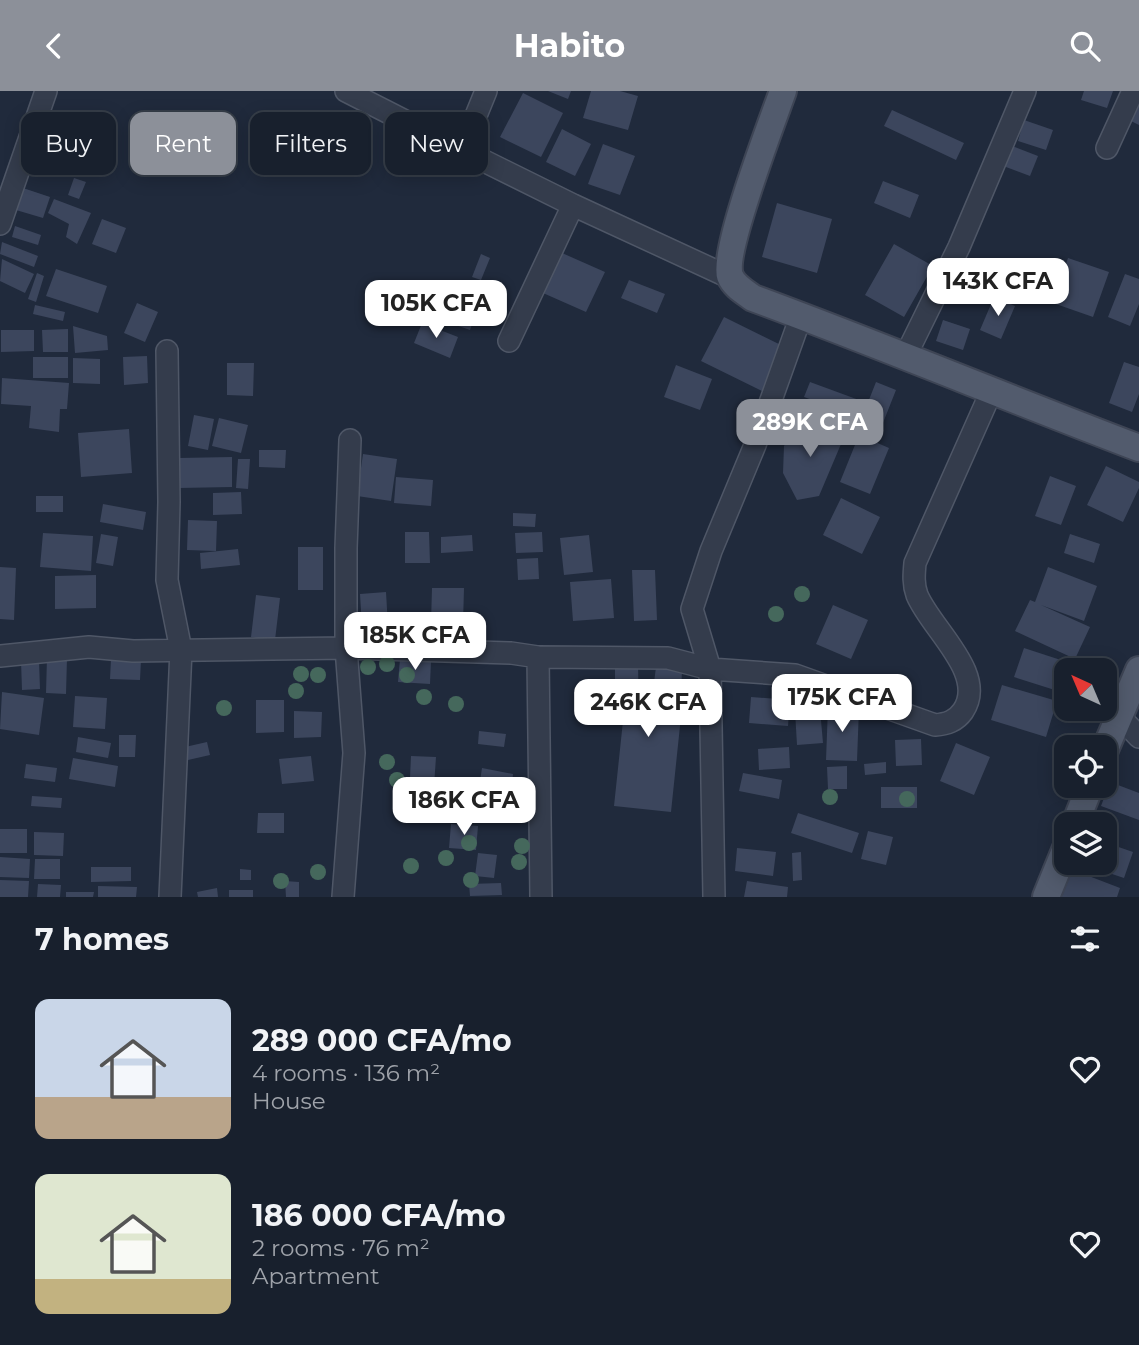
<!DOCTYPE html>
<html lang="en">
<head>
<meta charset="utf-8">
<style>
  body { margin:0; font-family:Montserrat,sans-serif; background:#252d39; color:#f1f3f6; height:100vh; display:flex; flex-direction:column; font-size:26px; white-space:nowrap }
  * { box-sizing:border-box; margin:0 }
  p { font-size:23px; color:#9fa3aa }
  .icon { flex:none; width:38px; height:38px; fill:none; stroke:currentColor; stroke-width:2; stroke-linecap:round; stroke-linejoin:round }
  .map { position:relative; height:806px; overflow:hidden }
  .details { display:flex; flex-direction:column; background:#18202d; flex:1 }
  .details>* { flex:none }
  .guide { position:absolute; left:21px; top:21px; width:700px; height:63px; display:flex; gap:14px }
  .needle { width:46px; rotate:316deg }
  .controls { position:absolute; left:1054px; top:567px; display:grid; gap:14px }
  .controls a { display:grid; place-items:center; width:63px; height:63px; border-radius:14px; background:#18202d; box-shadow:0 4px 18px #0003,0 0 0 2px #363e49; font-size:35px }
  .price { position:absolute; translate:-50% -60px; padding:0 16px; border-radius:14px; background:#fff; color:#222; font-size:23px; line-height:46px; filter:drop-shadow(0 2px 4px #0008) }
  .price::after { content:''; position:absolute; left:50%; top:42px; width:21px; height:16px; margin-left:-10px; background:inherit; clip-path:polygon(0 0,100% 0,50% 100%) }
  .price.on { background:#8c9099; color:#fff }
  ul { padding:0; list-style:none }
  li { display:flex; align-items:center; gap:21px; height:175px; padding:0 35px }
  li span { display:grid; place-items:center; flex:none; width:196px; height:140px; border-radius:14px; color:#555 }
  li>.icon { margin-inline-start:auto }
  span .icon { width:84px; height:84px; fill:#fffc; stroke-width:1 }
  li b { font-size:30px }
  h2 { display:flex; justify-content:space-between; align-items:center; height:84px; padding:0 35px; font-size:30px }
  .tag { padding:0 24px; border-radius:14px; background:#18202d; box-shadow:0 4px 18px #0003,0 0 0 2px #363e49; font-size:24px; line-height:63px }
  .tag.on { background:#8c9099; color:#fff }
  header { display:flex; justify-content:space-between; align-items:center; height:91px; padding:0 35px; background:#8c9099; color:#fff; font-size:32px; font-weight:700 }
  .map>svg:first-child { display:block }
  .building { fill:#3c465d }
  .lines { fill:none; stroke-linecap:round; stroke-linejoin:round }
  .minor-casing { stroke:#4f5767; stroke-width:24 }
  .major-casing { stroke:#3e4555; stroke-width:30 }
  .minor { stroke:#343c4c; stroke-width:21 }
  .major { stroke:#525b6d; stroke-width:26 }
  .tree { fill:#45685c }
</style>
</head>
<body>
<header><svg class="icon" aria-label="back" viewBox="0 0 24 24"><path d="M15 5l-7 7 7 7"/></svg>Habito<svg class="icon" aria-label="search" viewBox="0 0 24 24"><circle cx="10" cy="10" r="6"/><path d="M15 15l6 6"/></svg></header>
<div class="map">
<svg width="1139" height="806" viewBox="0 0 1139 806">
  <rect width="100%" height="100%" fill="#202a3c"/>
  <!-- building -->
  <path class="building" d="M548,0H571L568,8Z
    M591,0H620L638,5L628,39L583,27Z
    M1084,0H1113L1107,17L1081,9Z
    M1139,0V34L1125,27Z
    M523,2L563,22L541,66L500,46Z
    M892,19L964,52L956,69L884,35Z
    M1024,29L1053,39L1046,59L1018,50Z
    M562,38L591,53L575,85L546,71Z
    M603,53L635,65L620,104L588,93Z
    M1007,53L1038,65L1030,85L998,73Z
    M74,87L86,91L79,108L68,104Z
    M883,90L919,104L910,127L874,112Z
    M23,97L50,106L43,127L16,119Z
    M54,108L91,122L77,153L66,146L69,133L48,122Z
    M777,112L832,128L817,182L762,166Z
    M102,128L126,137L116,162L92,153Z
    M15,135L41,144L38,154L12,146Z
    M2,151L38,165L34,176L0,163Z
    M894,153L933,175L904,226L865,204Z
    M562,162L605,181L586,221L543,202Z
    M481,163L490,167L481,189L472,186Z
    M1068,167L1109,181L1093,226L1053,212Z
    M2,168L34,183L25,202L0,190Z
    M56,178L107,195L98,222L46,205Z
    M37,182L44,185L36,211L28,208Z
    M1125,183L1139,188V213L1130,235L1108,226Z
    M629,189L665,203L657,222L621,207Z
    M994,206L1015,215L1001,248L980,239Z
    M137,212L158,221L145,251L124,242Z
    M457,212L477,219L470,239L450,232Z
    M35,214L65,221L63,230L33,223Z
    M724,226L785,256L762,300L701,270Z
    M943,229L970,238L963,259L936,250Z
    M422,232L458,246L450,267L414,252Z
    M73,235L107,245L108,259L75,262Z
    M68,238V261H43L42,239Z
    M1,239H34V260L1,261Z
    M147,265L148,292L124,294L123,266Z
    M33,266H68V287H33Z
    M73,267L100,268V293L73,292Z
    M1124,271L1139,276V303L1132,321L1109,312Z
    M227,272H254L253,305L227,304Z
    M676,274L712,288L700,319L664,306Z
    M2,287L69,292L67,318H60L59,341L29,337L31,315L1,313Z
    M810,291L859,309L854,324L804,306Z
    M876,291L896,299L879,342L859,334Z
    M194,324L214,328L208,359L188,355Z
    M219,327L248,334L241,362L212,355Z
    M815,330L844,346L819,405L797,409L783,382L784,355L792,343Z
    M129,338L132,382L81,386L78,342Z
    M859,344L889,357L870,403L840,391Z
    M259,359H286L285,377L259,376Z
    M363,363L397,368L391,410L357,405Z
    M232,366V396L179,397V367Z
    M238,368H250L248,398L236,397Z
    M1106,375L1139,391V397L1123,431L1087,414Z
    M1050,385L1076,395L1061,434L1035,425Z
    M396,386L433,389L431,415L394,412Z
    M241,401L242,423L213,424V402Z
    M36,405H63V421H36Z
    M841,407L880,426L862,463L823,444Z
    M103,413L146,421L143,439L100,431Z
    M513,422L536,423L535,436L513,435Z
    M188,429L217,430L216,460L187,459Z
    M405,441H429L430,472H405Z
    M542,441L543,461L516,462L515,442Z
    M43,442L93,445L91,480L40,476Z
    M101,443L118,446L113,475L96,472Z
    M1070,443L1100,453L1094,472L1064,462Z
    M472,444L473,460L441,462V446Z
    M589,444L593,481L564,484L560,447Z
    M298,456H323V499H298Z
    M238,458L240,474L201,478L200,462Z
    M538,467L539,488L518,489L517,468Z
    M0,476L16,477L14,529L0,528Z
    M1048,476L1097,495L1084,530L1041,514L1090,536L1075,568L1015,540L1030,509L1035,511Z
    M632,479H655L657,529L634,530Z
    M96,484V517L55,518V485Z
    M611,488L614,527L573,530L570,491Z
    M432,497H464L463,533L431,532Z
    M386,501L388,535L362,536L360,503Z
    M256,504L280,507L275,549L251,546Z
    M833,514L868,529L851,568L816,553Z
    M1024,557L1070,572L1068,579H1066L1061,601L1014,586Z
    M47,566L67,567L66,603L46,602Z
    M111,568L141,569L140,589L110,588Z
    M400,568L431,570L430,593L398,591Z
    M39,569L40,598L22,599L21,570Z
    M615,572H638L639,630H649L656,576L682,578L680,635L671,721L614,715L623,630L615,631Z
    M1002,594L1057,610L1046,646L991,629Z
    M2,601L44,607L39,644L0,638Z
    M75,605L107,607L105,638L73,636Z
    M751,606L790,609L788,635L749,632Z
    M256,609H284V641L256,642Z
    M828,616L859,617L857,670L826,669Z
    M820,618L823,652L797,654L795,620Z
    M294,620L322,621L321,646L294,647Z
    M479,640L506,643L504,656L478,653Z
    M119,644H136L135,666H119Z
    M78,646L111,652L108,667L76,661Z
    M921,648L922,674L896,675L895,649Z
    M207,651L210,664L188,669L185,656Z
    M956,652L990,666L974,704L940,690Z
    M789,656L790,677L759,679L758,658Z
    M311,665L314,690L282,693L279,668Z
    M411,665L436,666L433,710L409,709Z
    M73,667L118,675L115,696L69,688Z
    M886,671V682L865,684L864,673Z
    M26,673L57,677L55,691L24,687Z
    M847,675V698H828L827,676Z
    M482,677L513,683L512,694L480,690Z
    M743,682L782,689L779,708L739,700Z
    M440,687L449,690L446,697L438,694Z
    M450,690L479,702L470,723L442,711Z
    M1110,691L1139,702V729L1101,715Z
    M881,696H917V717H881Z
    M483,703L510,706L507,726L480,723Z
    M32,705L62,707L61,717L31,715Z
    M258,722H284V742H257Z
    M798,722L859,742L852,762L791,742Z
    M451,733L478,735L476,759L449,757Z
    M0,738H27V762H0Z
    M868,740L893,746L886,774L861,768Z
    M34,741L64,742L63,765L34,764Z
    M1104,751L1133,761L1124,787L1085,774V772H1104Z
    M737,757L776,761L773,785L735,780Z
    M801,761L802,789L793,790L792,762Z
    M478,762L497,764L494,787L475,785Z
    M0,766L30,768L29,787L0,786Z
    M35,768H60V788H34Z
    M91,776H131V790L91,791Z
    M1068,777L1120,797L1117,806H1056Z
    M240,778L251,779V789H240Z
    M0,789L29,790L28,806H0Z
    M285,790L299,791V806H286Z
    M747,790L788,796L787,806H744Z
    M501,792L502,804L470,805L469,793Z
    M38,793L61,794L60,806H37Z
    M98,795L137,796L136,806H98Z
    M217,797L218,806H198L197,801Z
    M229,799H253V806H229Z
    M66,801H94L93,806H66Z"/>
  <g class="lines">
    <!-- minor casing -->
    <g class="minor-casing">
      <path id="minor" d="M346,0L462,59
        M486,0L462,59L573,114L731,187
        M1107,57L1133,0
        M0,133L46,0
        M509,250L573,114
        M167,260L169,411L167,489L181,559L170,806
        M906,264L959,156L1025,0
        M0,565L89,556L133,560L346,557L511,562L538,566L668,567L710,578L795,584L935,634C947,633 956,630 963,620C988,583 931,538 917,504C913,493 914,483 915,472L991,301
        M538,566L541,806
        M1119,625L1139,646
        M343,806L354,662L346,557V457L350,349
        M714,806L710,578L692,518L711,460L755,354L801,225"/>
    </g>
    <!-- major casing -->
    <g class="major-casing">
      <path id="major" d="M783,0C772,31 722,161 730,185C734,195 745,201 753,207C883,255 1010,308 1139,357
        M1104,661L1139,579
        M1075,733L1090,695
        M1046,806L1066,757"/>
    </g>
    <!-- minor -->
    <use href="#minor" class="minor"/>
    <!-- major -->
    <use href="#major" class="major"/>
  </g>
  <!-- trees -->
  <g class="tree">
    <circle cx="802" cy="503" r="8"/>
    <circle cx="776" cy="523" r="8"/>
    <circle cx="387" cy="573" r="8"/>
    <circle cx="368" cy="576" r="8"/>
    <circle cx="301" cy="583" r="8"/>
    <circle cx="318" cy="584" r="8"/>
    <circle cx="407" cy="584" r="8"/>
    <circle cx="296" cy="600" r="8"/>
    <circle cx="424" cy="606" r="8"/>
    <circle cx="456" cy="613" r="8"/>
    <circle cx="224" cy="617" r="8"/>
    <circle cx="846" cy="617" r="8"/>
    <circle cx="387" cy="671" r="8"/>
    <circle cx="397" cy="689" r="8"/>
    <circle cx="830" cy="706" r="8"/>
    <circle cx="907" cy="708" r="8"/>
    <circle cx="440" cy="710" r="8"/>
    <circle cx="492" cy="720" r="8"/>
    <circle cx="469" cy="752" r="8"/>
    <circle cx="522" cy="755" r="8"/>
    <circle cx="446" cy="767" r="8"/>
    <circle cx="519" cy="771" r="8"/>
    <circle cx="411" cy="775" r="8"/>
    <circle cx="318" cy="781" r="8"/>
    <circle cx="471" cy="789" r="8"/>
    <circle cx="281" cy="790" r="8"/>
  </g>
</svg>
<div class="controls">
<a><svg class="needle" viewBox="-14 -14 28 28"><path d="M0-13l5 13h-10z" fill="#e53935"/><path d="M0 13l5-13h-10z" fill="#9fa3aa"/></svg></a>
<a><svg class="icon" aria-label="locate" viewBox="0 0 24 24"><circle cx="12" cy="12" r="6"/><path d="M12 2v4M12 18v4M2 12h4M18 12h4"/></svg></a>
<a><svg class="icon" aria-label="layers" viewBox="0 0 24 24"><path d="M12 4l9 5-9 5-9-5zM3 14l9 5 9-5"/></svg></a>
</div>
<b class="price" style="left:998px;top:227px">143K CFA</b>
<b class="price" style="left:436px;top:249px">105K CFA</b>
<b class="price on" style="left:810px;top:368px">289K CFA</b>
<b class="price" style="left:415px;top:581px">185K CFA</b>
<b class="price" style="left:842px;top:643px">175K CFA</b>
<b class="price" style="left:648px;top:648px">246K CFA</b>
<b class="price" style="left:464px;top:746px">186K CFA</b>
<div class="guide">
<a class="tag">Buy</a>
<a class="tag on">Rent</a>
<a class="tag">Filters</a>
<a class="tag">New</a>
</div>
</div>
<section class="details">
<h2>7 homes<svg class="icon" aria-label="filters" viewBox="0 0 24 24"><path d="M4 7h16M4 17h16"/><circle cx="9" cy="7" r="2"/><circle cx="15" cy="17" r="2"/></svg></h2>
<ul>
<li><span style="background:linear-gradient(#c9d6e8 70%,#b9a48a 0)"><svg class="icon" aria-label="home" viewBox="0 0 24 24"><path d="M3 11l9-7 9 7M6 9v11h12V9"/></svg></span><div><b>289 000 CFA/mo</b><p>4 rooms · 136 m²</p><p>House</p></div><svg class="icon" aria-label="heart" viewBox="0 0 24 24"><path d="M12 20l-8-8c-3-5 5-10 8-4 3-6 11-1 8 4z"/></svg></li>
<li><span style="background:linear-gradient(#dfe7d0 75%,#c2b280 0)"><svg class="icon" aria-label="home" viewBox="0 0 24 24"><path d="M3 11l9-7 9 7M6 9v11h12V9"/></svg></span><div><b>186 000 CFA/mo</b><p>2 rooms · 76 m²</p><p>Apartment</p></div><svg class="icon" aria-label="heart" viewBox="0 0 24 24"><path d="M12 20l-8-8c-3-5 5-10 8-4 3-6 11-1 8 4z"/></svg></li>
</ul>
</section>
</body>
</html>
